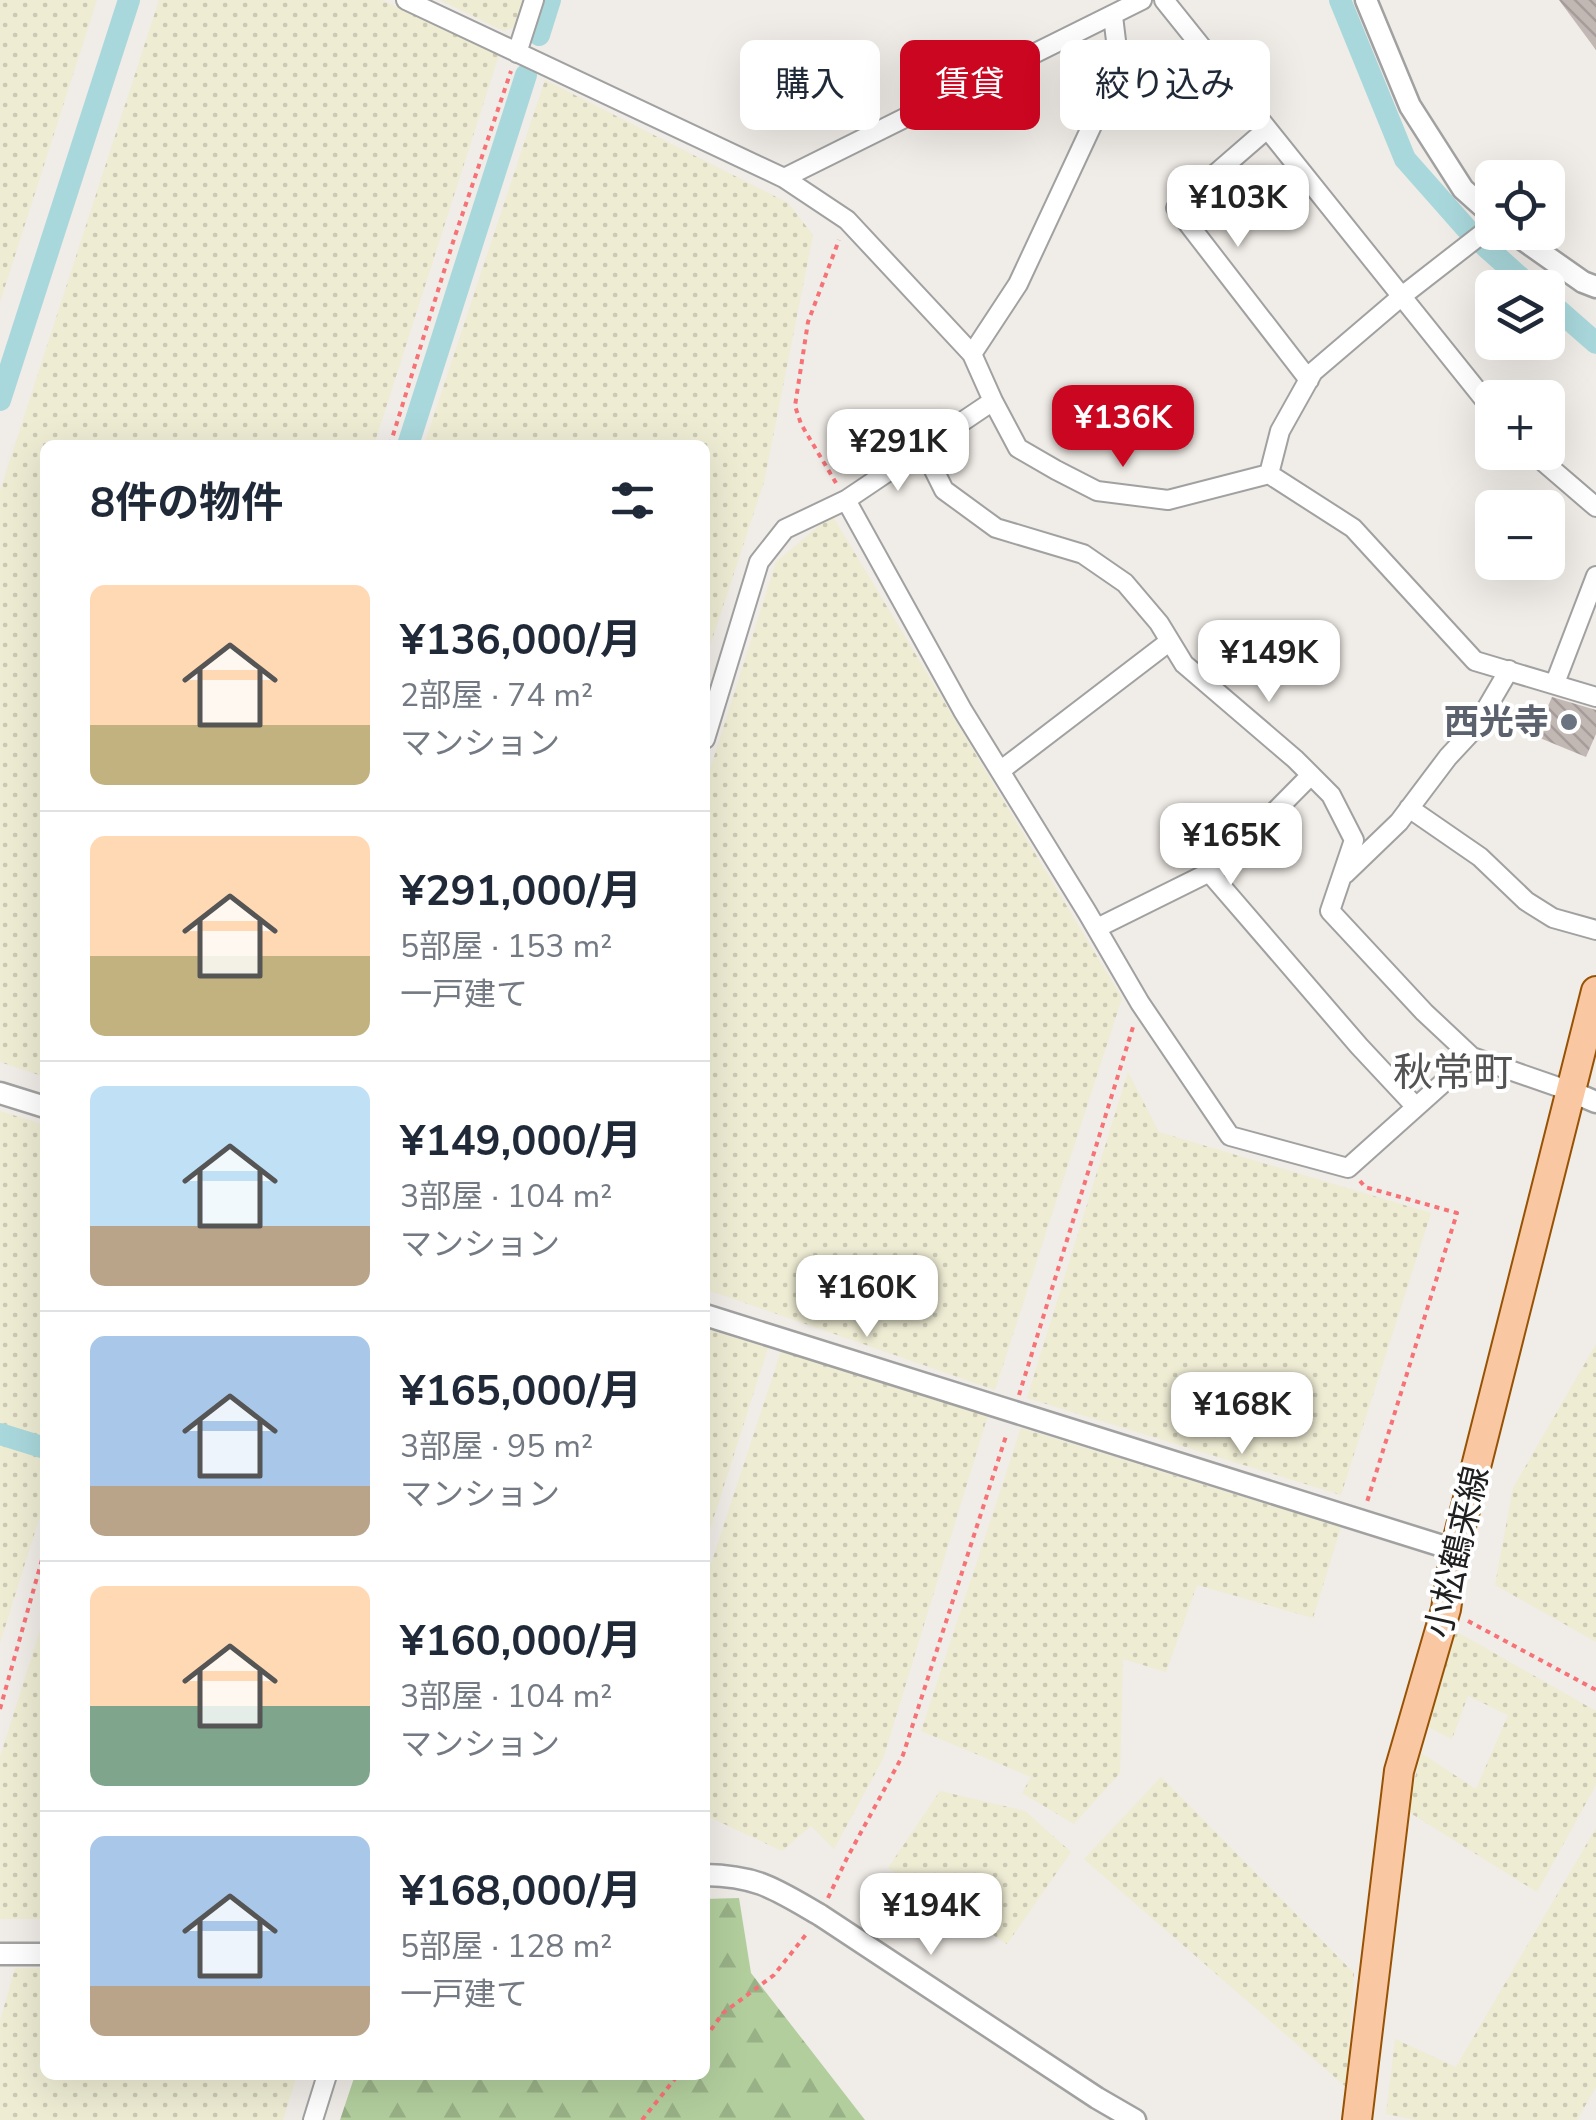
<!DOCTYPE html>
<html lang="ja">
<head>
<meta charset="utf-8">
<style>
  body { margin:0; font-family:"Nunito Sans","Noto Sans JP",sans-serif; background:#f6f6f7; color:#1f2937; height:100vh; display:flex; flex-direction:column; font-size:38px; white-space:nowrap }
  * { box-sizing:border-box; margin:0 }
  p { font-size:32px; color:#747a83 }
  .icon { flex:none; width:55px; height:55px; fill:none; stroke:currentColor; stroke-width:2; stroke-linecap:round; stroke-linejoin:round }
  .map { position:relative; flex:1; overflow:hidden }
  .sheet { position:absolute; left:40px; top:440px; width:670px; height:1640px; display:flex; flex-direction:column; background:#fff; border-radius:15px; box-shadow:0 10px 40px #0002 }
  .sheet>* { flex:none }
  .hud { position:absolute; left:740px; top:40px; width:705px; height:90px; display:flex; gap:20px }
  .controls { position:absolute; left:1475px; top:160px; display:grid; gap:20px }
  .controls a { display:grid; place-items:center; width:90px; height:90px; border-radius:15px; background:#fff; box-shadow:0 10px 40px #0002; font-size:50px }
  .price { position:absolute; translate:-50% -85px; padding:0 22px; border-radius:20px; background:#fff; color:#222; font-size:32px; line-height:65px; filter:drop-shadow(0 2px 5px #0008) }
  .price::after { content:''; position:absolute; left:50%; top:60px; width:30px; height:22px; margin-left:-15px; background:inherit; clip-path:polygon(0 0,100% 0,50% 100%) }
  .price.active { background:#ca0621; color:#fff }
  ul { padding:0; list-style:none }
  li { display:flex; align-items:center; gap:30px; height:250px; padding:0 50px }
  li+li { border-top:2px solid #e0e1e3 }
  li span { display:grid; place-items:center; flex:none; width:280px; height:200px; border-radius:15px; color:#555 }
  li>.icon { margin-inline-start:auto }
  span .icon { width:120px; height:120px; fill:#fffc; stroke-width:1 }
  li b { font-size:42px }
  h2 { display:flex; justify-content:space-between; align-items:center; height:120px; padding:0 50px; font-size:42px }
  .pill { padding:0 35px; border-radius:15px; background:#fff; box-shadow:0 10px 40px #0002; font-size:35px; line-height:90px }
  .pill.active { background:#ca0621; color:#fff }
  .map>svg:first-child { display:block }
  .farmland { fill:url(#farmland-dots) }
  .forest { fill:url(#forest-firs) }
  .lines { fill:none; stroke-linecap:round; stroke-linejoin:round }
  .canal { stroke:#a9d8dc; stroke-width:22 }
  .building { fill:url(#building-back-hatch) }
  .minor-casing { stroke:#a1a1a1; stroke-width:22 }
  .tertiary-casing { stroke:#a1a1a1; stroke-width:25 }
  .primary-casing { stroke:#985204; stroke-width:32 }
  .path { stroke:#f67277; stroke-width:4; stroke-dasharray:5 5; stroke-linecap:butt }
  .minor { stroke:#fff; stroke-width:18 }
  .tertiary { stroke:#fff; stroke-width:20 }
  .primary { stroke:#f9c8a3; stroke-width:28 }
  .worship-dot { fill:#6b7280; stroke:#fff; stroke-width:4 }
  .labels { text-anchor:middle; stroke-width:8; stroke-linejoin:round; paint-order:stroke }
  .worship-label { font-size:35px; font-weight:bold; fill:#5b616d; stroke:#fff; text-anchor:end }
  .street-label { font-size:35px; fill:#202020; stroke:#fff }
  .quarter-label { font-size:40px; fill:#535353; stroke:#fff }
</style>
</head>
<body>
<div class="map">
<svg width="1596" height="2120" viewBox="0 0 1596 2120">
  <defs>
    <pattern id="farmland-dots" width="8" height="8" patternUnits="userSpaceOnUse" patternTransform="scale(2.5)"><rect width="8" height="8" fill="#eeecd3"/><path d="M2 2h.1M6 6h.1" fill="none" stroke="#cccab5" stroke-width="1.8" stroke-linecap="round"/></pattern>
    <pattern id="forest-firs" width="22" height="20" patternUnits="userSpaceOnUse" patternTransform="scale(2.5)"><rect width="22" height="20" fill="#b2ce9d"/><path d="M5 1l3.5 6h-7zM16 11l3.5 6h-7z" fill="#99b187"/></pattern>
    <pattern id="building-back-hatch" width="6" height="6" patternUnits="userSpaceOnUse" patternTransform="scale(2.5)"><rect width="6" height="6" fill="#c1b7b3"/><path d="M-1 5l2 2M0 0l6 6M5-1l2 2" fill="none" stroke="#a69d9a"/></pattern>
  </defs>
  <rect width="100%" height="100%" fill="#f0ece7"/>
  <!-- farmland -->
  <path class="farmland" d="M0,0H97L0,302Z
    M159,0H382L499,55L374,445H45V1077L0,1062V491Z
    M440,0H526L519,25L504,31Z
    M545,80L788,203L813,235L764,482L705,661V445H424Z
    M832,515L1122,998L995,1390L705,1289V785L776,562Z
    M1128,1072L1159,1132L1431,1213L1341,1495L1027,1398Z
    M0,1111L45,1125V1500L0,1643Z
    M705,1328L768,1348L705,1545Z
    M1596,1344V1642L1495,1585L1513,1488Z
    M782,1348L988,1415L883,1759L834,1849L811,1826L782,1851L709,1817H705V1582Z
    M1021,1428L1341,1527L1313,1618L1197,1585L1166,1672L1123,1659L1120,1773L1074,1824L1022,1793L1031,1777L921,1731Z
    M45,1614V1919H0V1757Z
    M1452,1629L1596,1711V1785L1537,1892L1407,1811L1421,1753L1476,1789L1508,1715L1468,1696L1452,1739L1428,1727Z
    M1161,1777L1354,1973L1346,2087L1084,1859Z
    M940,1791L1025,1811L1071,1852L1007,1944L888,1868Z
    M1596,1828V2087L1577,2120H1416L1386,2114L1395,2039L1456,2067Z
    M15,1968H45V2075H297L283,2120H0V2021Z"/>
  <!-- forest -->
  <path class="forest" d="M739,1898L751,1973L865,2120H340L355,2075H705V1899Z"/>
  <g class="lines">
    <!-- canal -->
    <path class="canal" d="M1340,0L1405,159L1466,228
      M539,35L550,0
      M1485,246L1532,288
      M1548,301L1596,343
      M0,400L129,0
      M408,445L526,75
      M0,1434L45,1448"/>
  </g>
  <!-- building -->
  <path class="building" d="M1559,0H1596V50Z
    M1552,697L1596,710V734L1586,757L1535,736Z"/>
  <g class="lines">
    <!-- minor casing -->
    <g class="minor-casing">
      <path id="minor" d="M406,0L784,178L847,220L972,354L993,401L1018,448L1056,470L1097,491L1168,500L1269,474L1353,528L1475,661L1596,697
        M1164,0L1492,409
        M517,53L534,0
        M1267,129L1176,208L1309,380
        M784,178L1142,0
        M972,354L1018,284L1102,104L1117,49L1113,16
        M923,448L944,490L996,528L1083,554L1125,583L1159,623L1184,664L1295,759L1331,795L1354,840L1330,911L1424,1012L1472,1057L1570,1091
        M1532,452L1596,507
        M1269,474L1280,431L1313,372L1402,296L1492,226
        M846,500L963,711L1087,912L1140,1003L1230,1136L1348,1168L1472,1057
        M1555,683L1596,576
        M705,739L759,562L785,529L846,500L993,401
        M1000,771L1170,641
        M1409,808L1480,857L1526,901L1553,918L1596,930
        M1209,872L1359,1046L1416,1107
        M1345,874L1399,822L1448,757L1475,728L1509,670
        M1097,928L1220,867L1311,775
        M313,2120L327,2075"/>
    </g>
    <!-- tertiary casing -->
    <g class="tertiary-casing">
      <path id="tertiary" d="M1366,0L1410,106L1463,189L1492,215
        M1512,232L1583,282L1596,287
        M1570,1091L1596,1102
        M0,1093L45,1107
        M705,1315L1455,1550
        M705,1875C758,1876 775,1889 820,1915L1097,2098L1135,2120
        M0,1954H45"/>
    </g>
    <!-- primary casing -->
    <g class="primary-casing">
      <path id="primary" d="M1357,2120L1399,1771L1446,1609L1455,1550L1596,991"/>
    </g>
    <!-- path -->
    <path class="path" d="M390,445L454,239L511,71
      M836,483L801,424L795,406L808,322L839,240
      M1360,1181L1365,1187L1457,1213L1367,1502
      M1019,1395L1133,1027
      M1468,1621L1596,1690
      M0,1709L45,1549
      M828,1898L847,1858L903,1755L1007,1433
      M705,2038L723,2013L774,1975L808,1932
      M642,2120L678,2075"/>
    <!-- minor -->
    <use href="#minor" class="minor"/>
    <!-- tertiary -->
    <use href="#tertiary" class="tertiary"/>
    <!-- primary -->
    <use href="#primary" class="primary"/>
  </g>
  <!-- markers -->
  <circle class="worship-dot" cx="1569" cy="722" r="10"/>
  <g class="labels">
    <!-- worship labels -->
    <g class="worship-label">
      <text x="1549" y="734">西光寺</text>
    </g>
    <!-- street labels -->
    <g class="street-label">
      <text transform="translate(1457 1552) rotate(-77)" y="12">小松鶴来線</text>
    </g>
    <!-- quarter labels -->
    <g class="quarter-label">
      <text x="1453" y="1086">秋常町</text>
    </g>
  </g>
</svg>
<div class="controls">
<a><svg class="icon" aria-label="locate" viewBox="0 0 24 24"><circle cx="12" cy="12" r="6"/><path d="M12 2v4M12 18v4M2 12h4M18 12h4"/></svg></a>
<a><svg class="icon" aria-label="layers" viewBox="0 0 24 24"><path d="M12 4l9 5-9 5-9-5zM3 14l9 5 9-5"/></svg></a>
<a>+</a>
<a>−</a>
</div>
<b class="price" style="left:1238px;top:250px">¥103K</b>
<b class="price active" style="left:1123px;top:470px">¥136K</b>
<b class="price" style="left:898px;top:494px">¥291K</b>
<b class="price" style="left:1269px;top:705px">¥149K</b>
<b class="price" style="left:1231px;top:888px">¥165K</b>
<b class="price" style="left:867px;top:1340px">¥160K</b>
<b class="price" style="left:1242px;top:1457px">¥168K</b>
<b class="price" style="left:931px;top:1958px">¥194K</b>
<div class="hud">
<a class="pill">購入</a>
<a class="pill active">賃貸</a>
<a class="pill">絞り込み</a>
</div>
<section class="sheet">
<h2>8件の物件<svg class="icon" aria-label="filters" viewBox="0 0 24 24"><path d="M4 7h16M4 17h16"/><circle cx="9" cy="7" r="2"/><circle cx="15" cy="17" r="2"/></svg></h2>
<ul>
<li><span style="background:linear-gradient(#ffd9b3 70%,#c2b280 0)"><svg class="icon" aria-label="home" viewBox="0 0 24 24"><path d="M3 11l9-7 9 7M6 9v11h12V9"/></svg></span><div><b>¥136,000/月</b><p>2部屋 · 74 m²</p><p>マンション</p></div></li>
<li><span style="background:linear-gradient(#ffd9b3 60%,#c2b280 0)"><svg class="icon" aria-label="home" viewBox="0 0 24 24"><path d="M3 11l9-7 9 7M6 9v11h12V9"/></svg></span><div><b>¥291,000/月</b><p>5部屋 · 153 m²</p><p>一戸建て</p></div></li>
<li><span style="background:linear-gradient(#bfe0f5 70%,#b9a48a 0)"><svg class="icon" aria-label="home" viewBox="0 0 24 24"><path d="M3 11l9-7 9 7M6 9v11h12V9"/></svg></span><div><b>¥149,000/月</b><p>3部屋 · 104 m²</p><p>マンション</p></div></li>
<li><span style="background:linear-gradient(#a9c7e8 75%,#b9a48a 0)"><svg class="icon" aria-label="home" viewBox="0 0 24 24"><path d="M3 11l9-7 9 7M6 9v11h12V9"/></svg></span><div><b>¥165,000/月</b><p>3部屋 · 95 m²</p><p>マンション</p></div></li>
<li><span style="background:linear-gradient(#ffd9b3 60%,#7fa58c 0)"><svg class="icon" aria-label="home" viewBox="0 0 24 24"><path d="M3 11l9-7 9 7M6 9v11h12V9"/></svg></span><div><b>¥160,000/月</b><p>3部屋 · 104 m²</p><p>マンション</p></div></li>
<li><span style="background:linear-gradient(#a9c7e8 75%,#b9a48a 0)"><svg class="icon" aria-label="home" viewBox="0 0 24 24"><path d="M3 11l9-7 9 7M6 9v11h12V9"/></svg></span><div><b>¥168,000/月</b><p>5部屋 · 128 m²</p><p>一戸建て</p></div></li>
</ul>
</section>
</div>
</body>
</html>
